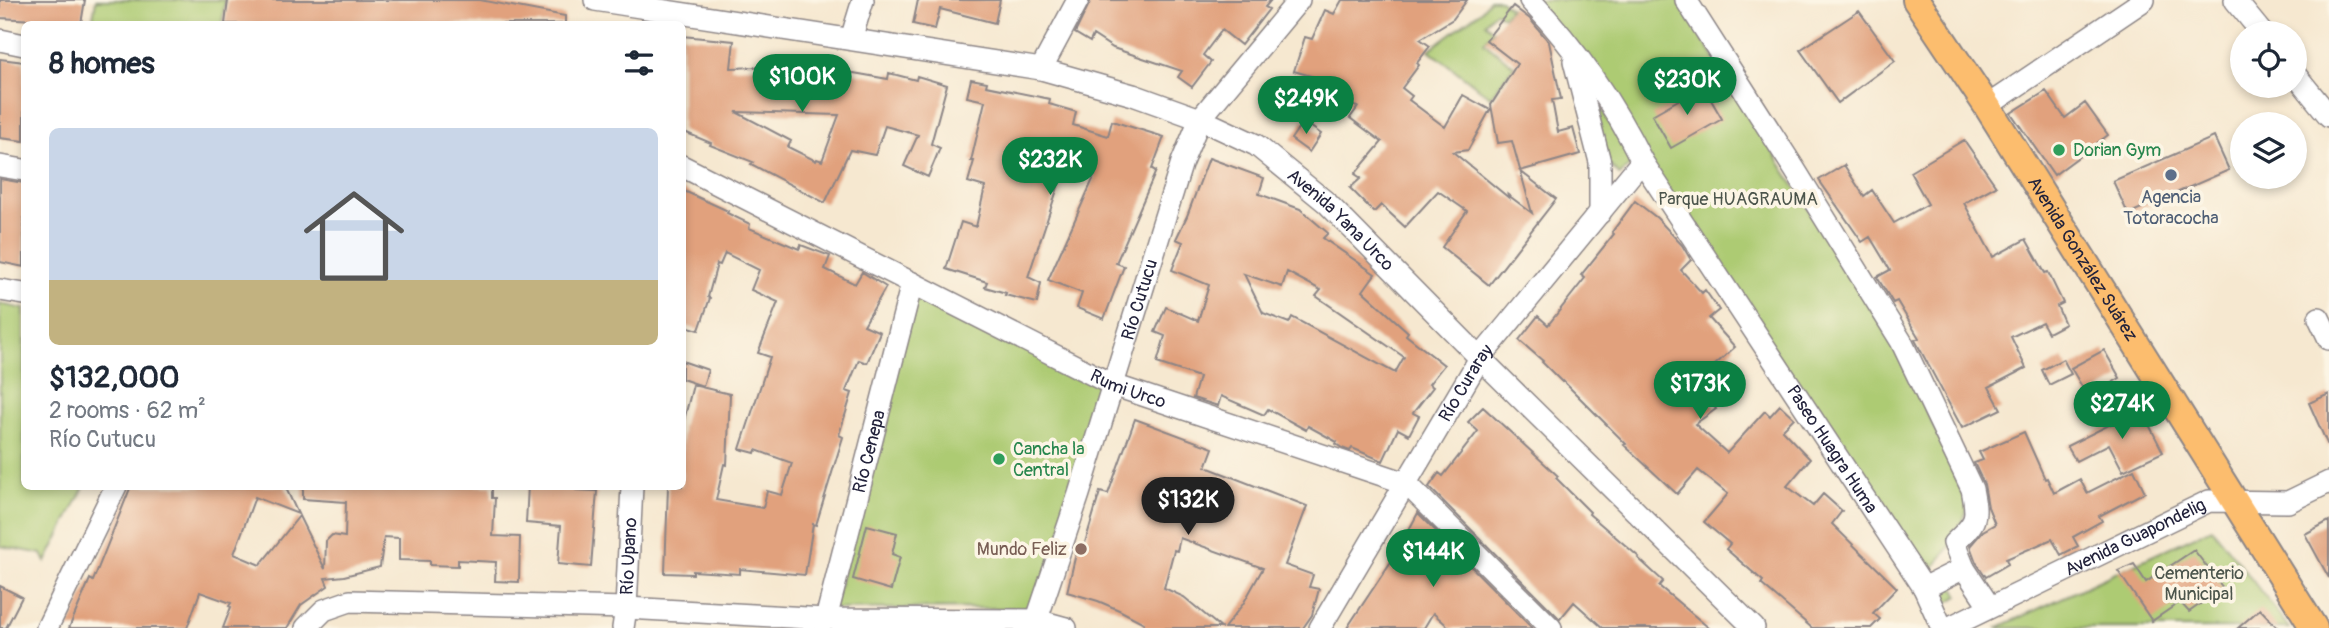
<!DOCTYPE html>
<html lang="en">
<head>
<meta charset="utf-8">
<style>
  body { margin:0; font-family:Pangolin,sans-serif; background:#f2f2f3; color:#1f2937; height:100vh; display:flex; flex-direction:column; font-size:26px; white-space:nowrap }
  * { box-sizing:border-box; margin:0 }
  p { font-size:23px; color:#747a83 }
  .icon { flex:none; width:38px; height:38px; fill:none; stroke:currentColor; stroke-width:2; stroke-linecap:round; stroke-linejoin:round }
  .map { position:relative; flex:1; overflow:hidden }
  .sheet { position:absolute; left:21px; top:21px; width:665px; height:469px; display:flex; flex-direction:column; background:#fff; border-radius:10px; box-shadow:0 4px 10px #0003 }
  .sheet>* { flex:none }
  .tools { position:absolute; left:2230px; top:21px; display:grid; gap:14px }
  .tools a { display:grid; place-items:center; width:77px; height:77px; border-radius:50%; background:#fff; box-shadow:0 4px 10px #0003; font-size:35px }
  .price { position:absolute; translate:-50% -60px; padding:0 16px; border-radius:24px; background:#0b8043; color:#fff; font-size:23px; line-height:46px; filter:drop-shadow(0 2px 4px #0008) }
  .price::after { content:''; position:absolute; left:50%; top:42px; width:21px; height:16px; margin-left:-10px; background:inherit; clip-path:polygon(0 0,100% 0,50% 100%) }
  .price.active { background:#222; color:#fff }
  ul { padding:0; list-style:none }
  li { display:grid; align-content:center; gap:14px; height:371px; padding:0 28px }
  li span { display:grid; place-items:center; height:217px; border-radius:10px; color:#555 }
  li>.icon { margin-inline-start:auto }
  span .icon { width:126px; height:126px; fill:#fffc; stroke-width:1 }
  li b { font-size:30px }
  h2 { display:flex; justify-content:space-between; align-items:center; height:84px; padding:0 28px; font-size:30px }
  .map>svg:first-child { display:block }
  .green { fill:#adcb73; stroke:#687657; stroke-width:2 }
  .building { fill:#e1a17d; fill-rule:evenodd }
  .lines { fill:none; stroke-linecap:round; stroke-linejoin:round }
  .minor-casing { stroke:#8c8586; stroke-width:24 }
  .major-casing { stroke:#8c8586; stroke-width:30 }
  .minor { stroke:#fff; stroke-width:21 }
  .major { stroke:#fcbd6e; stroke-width:26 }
  .leisure-dot { fill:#2e9e5b; stroke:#fcf5e5; stroke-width:2.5 }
  .service-dot { fill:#5c6f8a; stroke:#fcf5e5; stroke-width:2.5 }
  .education-dot { fill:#8d6e63; stroke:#fcf5e5; stroke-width:2.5 }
  .labels { text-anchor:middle; stroke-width:7; stroke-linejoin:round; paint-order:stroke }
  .leisure-label { font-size:18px; fill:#27864d; stroke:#fcf5e5; text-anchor:start }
  .service-label { font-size:18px; fill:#4e5e75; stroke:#fcf5e5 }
  .park-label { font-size:18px; fill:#4c554c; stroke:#fcf5e5 }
  .street-label { font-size:18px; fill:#22223b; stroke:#fcf5e5 }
  .education-label { font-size:18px; fill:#785e54; stroke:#fcf5e5; text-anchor:end }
</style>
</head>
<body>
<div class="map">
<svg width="2329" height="628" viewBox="0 0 2329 628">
  <rect width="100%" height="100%" fill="#fcf5e5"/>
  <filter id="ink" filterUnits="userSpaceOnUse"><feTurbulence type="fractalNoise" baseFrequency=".0143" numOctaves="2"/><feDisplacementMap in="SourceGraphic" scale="14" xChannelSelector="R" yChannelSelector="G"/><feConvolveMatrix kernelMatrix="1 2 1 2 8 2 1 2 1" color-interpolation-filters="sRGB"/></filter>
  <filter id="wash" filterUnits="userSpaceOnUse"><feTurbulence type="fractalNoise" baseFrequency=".00686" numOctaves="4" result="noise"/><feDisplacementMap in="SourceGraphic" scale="28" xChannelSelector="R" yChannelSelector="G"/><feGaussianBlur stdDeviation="1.57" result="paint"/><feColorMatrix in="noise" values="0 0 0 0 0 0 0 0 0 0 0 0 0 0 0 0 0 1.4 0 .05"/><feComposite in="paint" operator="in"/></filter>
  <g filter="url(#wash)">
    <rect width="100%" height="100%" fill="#f6e8d0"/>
    <!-- green -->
    <path class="green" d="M96,0H225L222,24H92Z
      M1490,0H1500L1510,8L1503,17L1495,11L1485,23L1493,30L1484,42L1514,66L1490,97L1429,50L1481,11Z
      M1535,0H1678L1894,345L1966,492L1967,511L1953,543L1929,573L1925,575Z
      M1592,94L1633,161L1620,176L1608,163Z
      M915,292L1107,388L1037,608L833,609Z
      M0,304L24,309V486L84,487L46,562L42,554L0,546Z
      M2212,528L2289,628H1997Z
      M1946,571L1959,596L1938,607L1925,582Z"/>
    <g id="blocks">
      <!-- building -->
      <path class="building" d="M0,0H85L81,24H52V21L0,18Z
        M228,0H480L565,16V24H225Z
        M918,0H1000L995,23L940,9L935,29L913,24Z
        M1091,0H1271L1265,7L1269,9L1241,45L1222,30L1203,55L1211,62L1192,87L1178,77L1182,71L1113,48L1093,35L1090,42L1075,33Z
        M1342,0H1467L1453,19L1420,39L1430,46L1417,63L1419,65L1402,88L1412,96L1409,100L1445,127L1463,95L1490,110L1468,150L1453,152L1509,198L1508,195L1532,213L1512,141L1498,143L1491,105L1517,64L1486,40L1513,6L1530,19L1549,42L1561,99L1552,100L1558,132L1573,128L1580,154L1520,171L1556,199L1489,285L1442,247L1467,211L1438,191L1405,227L1381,205L1374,212L1350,188L1361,178L1355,174L1382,142L1350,118L1358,107L1321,98L1328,81L1294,71L1305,37L1312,39L1325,10L1334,14Z
        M1859,11L1895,61L1838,103L1800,50Z
        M682,36L734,41L731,68L784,66V61L808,63V65L888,79L889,73L916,80L917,76L947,85L931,144L940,148L928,177L904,166L918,135L885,126L875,155L850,150L825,203L751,164L753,162L710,145L711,143L682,131ZM736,112L839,115L822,161L817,159L816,161L788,147L791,141Z
        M0,59L24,62V141L0,138Z
        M971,79L987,82L986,86L1050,99L1049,104L1076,112L1073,125L1108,136L1112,121L1164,137L1152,169L1156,171L1116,263L1124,266L1104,319L1077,308L1082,293L1048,280L1095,175L1066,163L1028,277L1041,283L1037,303L1005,295L1006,293L985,287L987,282L946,269L961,222L976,227L985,187L968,182L974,161H971L985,101L967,97Z
        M1703,86L1722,119L1671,148L1652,115Z
        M2046,91L2065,118L2085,103L2108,135L2054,175L2011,113Z
        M1303,121L1321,134L1309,152L1291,139Z
        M2214,137L2229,170L2128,214L2113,181Z
        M1964,140L1996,186L1964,203L1993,257L2026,239L2045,273L2048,272L2063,303L2057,306L2065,324L2048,333L2042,322L2011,337L2026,368L1989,387L2001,409L1962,428L1915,340L1919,338L1897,301L1893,303L1877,277L1890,270L1870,237L1862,242L1819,180L1844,165L1864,196L1872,190L1894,223L1928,204L1910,172Z
        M1209,158L1264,178L1259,194L1300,209L1328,233L1323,238L1375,274L1363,291L1408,332L1406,335L1444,365L1429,384L1433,387L1413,413L1419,416L1409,435L1398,429L1383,461L1352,448L1350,451L1342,448L1336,444L1337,442L1308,426L1306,430L1268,409L1264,415L1221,396L1218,406L1193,398L1199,377L1157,363L1165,336L1155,332L1166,307L1198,321L1209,285L1172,270L1183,242L1176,239L1187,216ZM1287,272L1321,290L1316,296L1404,357L1395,373L1292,317L1289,323L1263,313L1244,274L1282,287Z
        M0,179L24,183V267L0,262Z
        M682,190L728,211L727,213L750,224L749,228L799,249L801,245L830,256L825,269L855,284L862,272L886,287L864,325L880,332L867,363L859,360L846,391L852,393L839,435L843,437L816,525L813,524L805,575L740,569V574L693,571V574L665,573L668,486H682V428L693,385L730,394L727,465L724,464L716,500L763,508L767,491L782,495L792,463L756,450L755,453L740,449L770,357L758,353L778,302L751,290L759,270L725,253L720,265L717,264L708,297L710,298L699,330L682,325Z
        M1635,201L1657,218L1682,245L1691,260L1681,270L1702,293L1705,290L1719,310L1709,318L1735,347L1697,381L1716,409L1695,424L1727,453L1765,411L1770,416L1780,405L1794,418L1782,430L1810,459L1787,486L1813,506L1823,494L1842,511L1832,524L1897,588L1873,613L1880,619L1871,628H1812L1761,584L1763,581L1726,549L1730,544L1704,522L1728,494L1698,470L1677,494L1624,445L1626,444L1563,381L1562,382L1542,362L1543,361L1519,340L1538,316L1548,325L1585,278L1581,275L1614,234L1612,232Z
        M2104,350L2120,378L2088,397L2071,368Z
        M2063,359L2071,374L2049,385L2042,370Z
        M682,361L708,370L703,386L682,379Z
        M2329,394V448L2309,403Z
        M1483,407L1558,476L1556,478L1590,512L1589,514L1639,557L1638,558L1663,581L1659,586L1709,628H1603L1574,602L1560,619L1429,487L1439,473L1443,476L1478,431L1468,422Z
        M2141,409L2163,452L2123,471L2109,444L2076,461L2067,446Z
        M1135,419L1213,448L1206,467L1307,506L1285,565L1313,575L1309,587L1319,589L1312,615L1303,628H1224L1243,604L1263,568L1180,538L1177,551L1174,550L1164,588L1184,597L1221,628H1142L1144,623L1119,610L1098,601L1067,592L1078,545L1084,546L1100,492L1108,494Z
        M2024,432L2045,479L2047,478L2054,493L2080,479L2087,493L2134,469L2145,492L2099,516L2102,521L2073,537L2078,546L2061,555L2052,539L2006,559L2008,564L1986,577L1976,562L1970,546L1983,531L1995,524L1988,507L1984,484L1974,463L1983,460L1979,452Z
        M131,486H285L298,514L255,497L234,554L260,565L299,516L325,569L326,541L332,535L345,537L346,502L303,499V486H492V498H495L493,536L520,537L519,582L495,581L496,562L458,560V566L430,565V561L399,560V538L384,537L380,567L344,576L325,578L328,586L301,605L287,628H223L231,607L229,606L231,603L200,592L187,628H69L90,579L93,581Z
        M528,486H576V490L597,491L591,567L558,564L561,526L526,523Z
        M1418,513L1532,628H1450L1433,613L1424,628H1347L1396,554Z
        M2329,521V578L2305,534Z
        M867,525L897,533L892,554L900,557L891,590L853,579Z
        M2194,550L2223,588L2189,612L2180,602L2152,621L2118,571L2134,564L2146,582Z
        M0,586L22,597L6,628H0Z
        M2260,609L2278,628H2238Z"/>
    </g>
  </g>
  <g filter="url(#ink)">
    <use href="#blocks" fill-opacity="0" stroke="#8c8586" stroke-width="2"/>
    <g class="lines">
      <!-- minor casing -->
      <g class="minor-casing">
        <g id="minor">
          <path id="s1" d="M595,0L1041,69L1133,95L1200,119L1256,145L1327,203L1480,358L1754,628"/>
          <path id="s2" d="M1530,0C1575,48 1613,102 1642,161L1924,588L1942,628"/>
          <path d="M1686,0L1795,170L1901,341L1972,489C1978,519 1977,522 1954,543L1964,568L1990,607"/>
          <path d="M2235,0L2262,33"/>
          <path d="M851,39L863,0"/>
          <path d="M0,40L24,45"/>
          <path d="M1574,61L1600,162V213"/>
          <path d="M1041,69L1078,0"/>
          <path d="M2294,73L2329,116"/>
          <path d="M1987,106L2144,0"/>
          <path d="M0,166L24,170"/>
          <path id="s3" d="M682,166L1113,385L1406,483L1551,628"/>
          <path d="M0,290L24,294"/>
          <path d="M2319,318L2329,339"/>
          <path d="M1924,588L1964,568"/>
          <path id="s4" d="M826,619L912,283"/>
          <path d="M47,628L116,486"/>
          <path d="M306,628L324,610L350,601L626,608L826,619L1037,620L1066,628"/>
          <path id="s5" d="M623,628L626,608L632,486"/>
          <path id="s6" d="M1034,628L1079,494L1182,162L1200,119L1299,0"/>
          <path id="s7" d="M1320,628L1480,358L1642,161"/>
          <path id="s8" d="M1948,628L2209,501L2288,502L2329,482"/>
        </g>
      </g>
      <!-- major casing -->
      <g class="major-casing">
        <g id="major">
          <path id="s9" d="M1916,0L1987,106L2314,628"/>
        </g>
      </g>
      <!-- minor -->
      <use href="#minor" class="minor"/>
      <!-- major -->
      <use href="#major" class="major"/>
    </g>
  </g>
  <!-- markers -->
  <g class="leisure-dot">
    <circle cx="2059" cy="150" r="7"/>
    <circle cx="999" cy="459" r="7"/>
  </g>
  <circle class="service-dot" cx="2171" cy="175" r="7"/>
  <circle class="education-dot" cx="1081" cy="549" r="7"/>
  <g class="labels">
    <!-- leisure labels -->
    <g class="leisure-label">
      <text x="2073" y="156">Dorian Gym</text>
      <text x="1013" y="455">Cancha la<tspan x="1013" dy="21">Central</tspan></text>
    </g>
    <!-- service labels -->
    <g class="service-label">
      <text x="2171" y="203">Agencia<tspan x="2171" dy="21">Totoracocha</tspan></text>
    </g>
    <!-- park labels -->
    <g class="park-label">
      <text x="1738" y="205">Parque HUAGRAUMA</text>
      <text x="2199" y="579">Cementerio<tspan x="2199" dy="21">Municipal</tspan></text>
    </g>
    <!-- street labels -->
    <g class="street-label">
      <text dy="6" stroke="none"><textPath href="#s1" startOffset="793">Avenida Yana Urco</textPath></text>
      <text dy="6" stroke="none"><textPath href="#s9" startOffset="308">Avenida González Suárez</textPath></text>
      <text dy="6" stroke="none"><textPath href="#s6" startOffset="345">Río Cutucu</textPath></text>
      <text dy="6" stroke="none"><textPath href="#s7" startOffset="285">Río Curaray</textPath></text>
      <text dy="6" stroke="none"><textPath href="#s3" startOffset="499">Rumi Urco</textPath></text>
      <text dy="6" stroke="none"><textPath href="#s2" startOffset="542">Paseo Huagra Huma</textPath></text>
      <text dy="6" stroke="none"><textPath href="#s4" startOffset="173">Río Cenepa</textPath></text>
      <text dy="6" stroke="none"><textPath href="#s8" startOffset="208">Avenida Guapondelig</textPath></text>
      <text dy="6" stroke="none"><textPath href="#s5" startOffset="72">Río Upano</textPath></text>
    </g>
    <!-- education labels -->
    <g class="education-label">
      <text x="1067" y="555">Mundo Feliz</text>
    </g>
  </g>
</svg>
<div class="tools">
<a><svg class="icon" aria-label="locate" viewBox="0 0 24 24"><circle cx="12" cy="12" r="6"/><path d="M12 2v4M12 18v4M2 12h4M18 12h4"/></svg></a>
<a><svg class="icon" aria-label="layers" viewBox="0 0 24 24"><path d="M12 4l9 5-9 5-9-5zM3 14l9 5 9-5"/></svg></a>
</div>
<b class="price" style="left:802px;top:114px">$100K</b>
<b class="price" style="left:1687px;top:117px">$230K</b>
<b class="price" style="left:1306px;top:136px">$249K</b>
<b class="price" style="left:1050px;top:197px">$232K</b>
<b class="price" style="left:1700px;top:421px">$173K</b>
<b class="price" style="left:2122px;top:441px">$274K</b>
<b class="price active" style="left:1188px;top:537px">$132K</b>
<b class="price" style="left:1433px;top:589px">$144K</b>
<section class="sheet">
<h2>8 homes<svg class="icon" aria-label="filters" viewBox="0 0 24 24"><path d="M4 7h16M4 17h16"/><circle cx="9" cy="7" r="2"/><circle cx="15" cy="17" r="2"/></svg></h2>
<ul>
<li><span style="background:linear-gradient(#c9d6e8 70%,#c2b280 0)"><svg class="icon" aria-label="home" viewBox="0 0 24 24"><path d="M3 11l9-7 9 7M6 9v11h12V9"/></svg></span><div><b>$132,000</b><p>2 rooms · 62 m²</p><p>Río Cutucu</p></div></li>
</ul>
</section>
</div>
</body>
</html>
